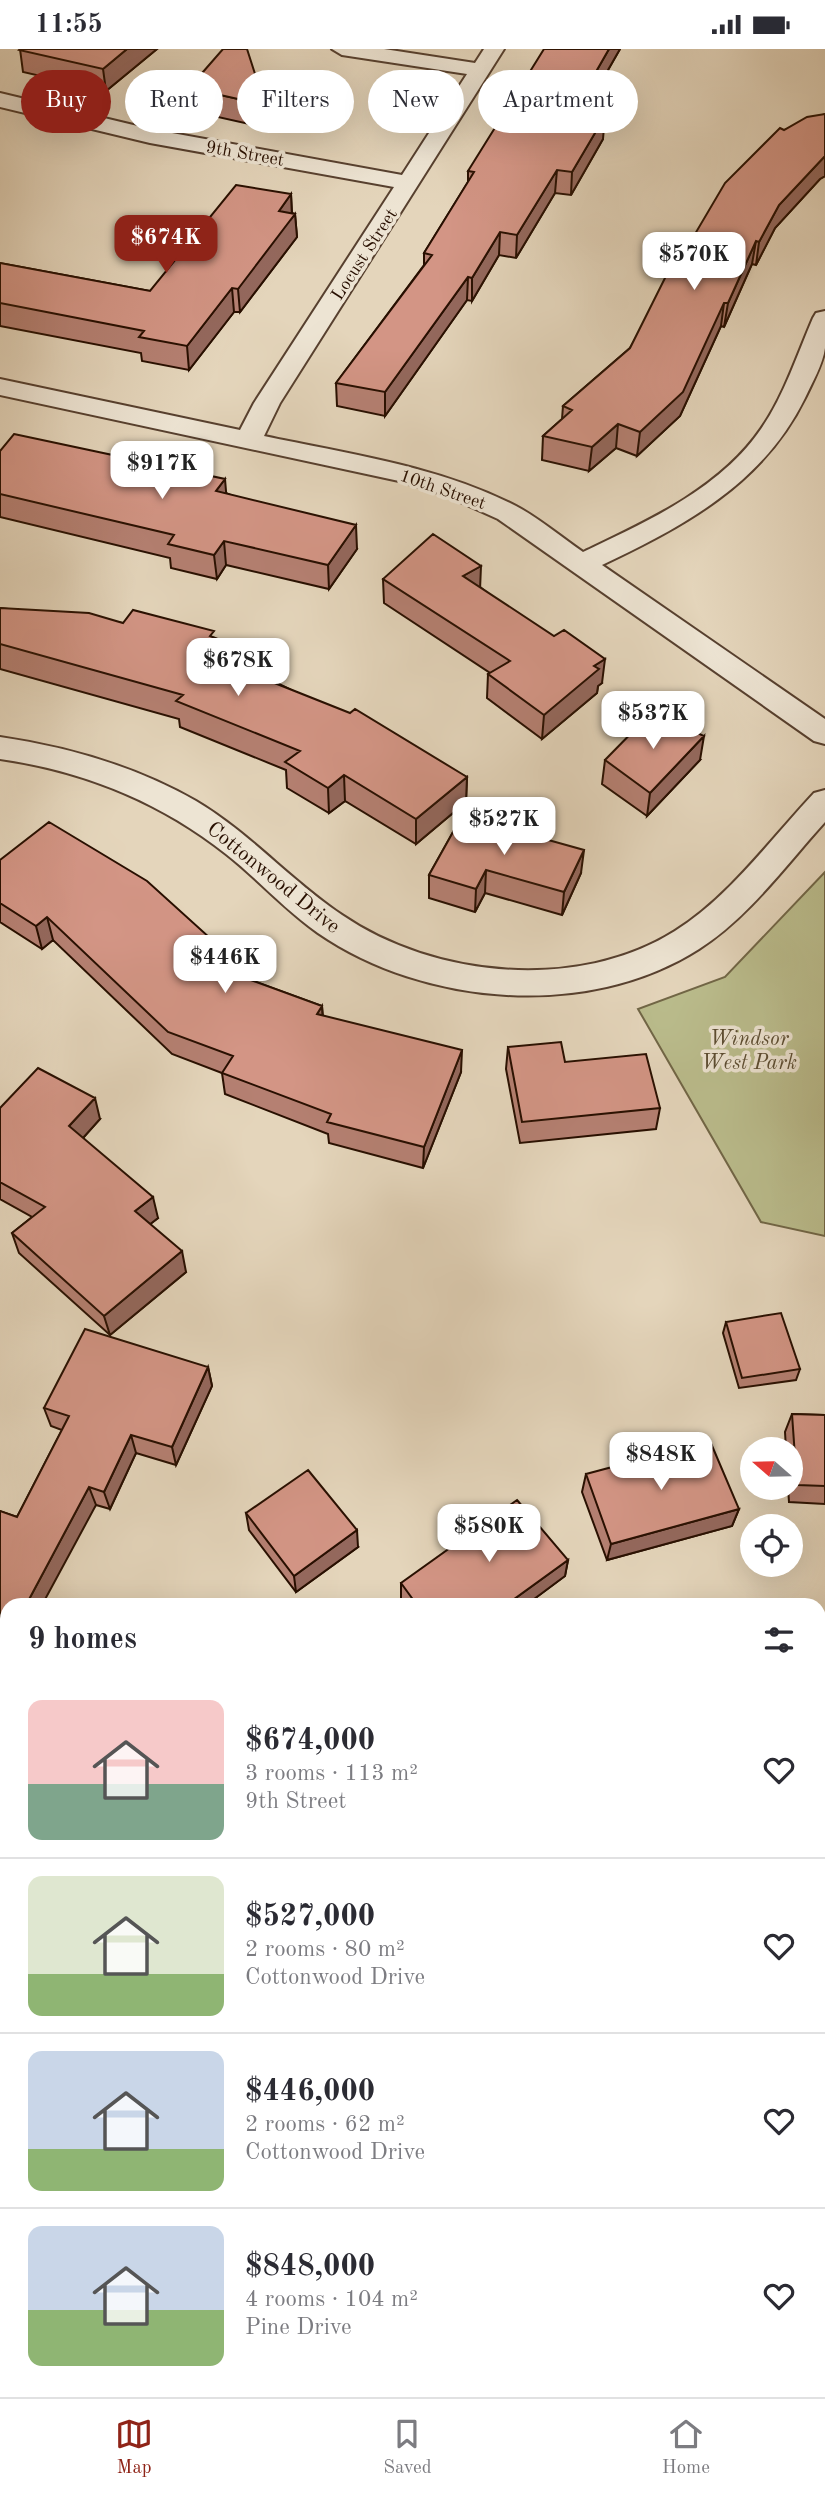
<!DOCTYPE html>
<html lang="en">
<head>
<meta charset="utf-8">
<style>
  body { margin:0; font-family:"Old Standard TT",serif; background:#f2f2f3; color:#2b2b33; height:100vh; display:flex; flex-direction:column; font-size:26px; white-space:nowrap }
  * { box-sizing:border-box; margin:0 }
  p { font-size:23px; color:#7c7c81 }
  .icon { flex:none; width:38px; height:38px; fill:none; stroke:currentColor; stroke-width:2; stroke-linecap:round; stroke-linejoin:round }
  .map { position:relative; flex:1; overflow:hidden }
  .side { position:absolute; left:0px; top:1549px; width:826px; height:800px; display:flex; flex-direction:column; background:#fff; border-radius:21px 21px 0 0; box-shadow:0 7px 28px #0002 }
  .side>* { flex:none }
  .guide { position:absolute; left:21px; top:21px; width:784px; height:63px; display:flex; gap:14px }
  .needle { width:46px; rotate:290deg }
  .fabs { position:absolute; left:740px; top:1388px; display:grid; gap:14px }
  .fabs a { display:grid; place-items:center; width:63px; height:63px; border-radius:50%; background:#fff; box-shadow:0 7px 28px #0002; font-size:35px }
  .price { position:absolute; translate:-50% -60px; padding:0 16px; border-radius:14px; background:#fff; color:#222; font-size:23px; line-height:46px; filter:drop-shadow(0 2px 4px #0008) }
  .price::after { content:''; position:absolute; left:50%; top:42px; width:21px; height:16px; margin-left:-10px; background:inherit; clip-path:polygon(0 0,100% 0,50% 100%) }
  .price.active { background:#8f2418; color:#fff }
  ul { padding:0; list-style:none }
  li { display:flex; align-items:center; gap:21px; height:175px; padding:0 28px }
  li+li { border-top:2px solid #e1e1e2 }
  li span { display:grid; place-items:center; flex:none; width:196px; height:140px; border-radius:14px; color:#555 }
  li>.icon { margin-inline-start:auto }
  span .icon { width:84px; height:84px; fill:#fffc; stroke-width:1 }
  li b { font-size:30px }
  h2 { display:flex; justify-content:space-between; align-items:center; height:84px; padding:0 28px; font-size:30px }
  .pill { padding:0 24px; border-radius:32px; background:#fff; box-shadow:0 7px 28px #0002; font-size:24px; line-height:63px }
  .pill.active { background:#8f2418; color:#fff }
  .status { display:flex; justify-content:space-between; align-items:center; height:49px; padding:0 35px; background:#fff; direction:ltr }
  .status svg { height:19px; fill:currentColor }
  .menu { display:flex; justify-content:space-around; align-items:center; height:98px; border-top:2px solid #e1e1e2; background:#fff; font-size:19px; color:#7c7c81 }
  .menu a { display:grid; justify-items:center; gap:4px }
  .menu .active { color:#8f2418 }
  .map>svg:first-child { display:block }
  .green { fill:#babc8c; stroke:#716646; stroke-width:2 }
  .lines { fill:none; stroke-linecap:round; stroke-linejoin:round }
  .street-casing { stroke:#57402f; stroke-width:4 }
  .secondary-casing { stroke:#280f00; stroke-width:4 }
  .street { fill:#ede4d3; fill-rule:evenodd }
  .secondary { fill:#ede4d3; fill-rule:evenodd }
  .wall { fill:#b58072; stroke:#280f00; stroke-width:2 }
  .shaded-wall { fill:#94685d; stroke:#280f00; stroke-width:2 }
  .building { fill:#d39585; stroke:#280f00; stroke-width:2 }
  .labels { text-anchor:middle; stroke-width:7; stroke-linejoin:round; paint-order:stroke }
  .far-street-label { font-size:18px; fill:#280f00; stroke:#ede4d3 }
  .street-label { font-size:21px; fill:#280f00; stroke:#ede4d3 }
  .park-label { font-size:21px; font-style:italic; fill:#5b4c31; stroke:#ede4d3 }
</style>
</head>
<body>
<div class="status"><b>11:55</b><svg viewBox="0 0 49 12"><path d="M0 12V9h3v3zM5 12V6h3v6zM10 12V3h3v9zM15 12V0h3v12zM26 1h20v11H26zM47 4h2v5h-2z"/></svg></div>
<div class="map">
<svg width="825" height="2348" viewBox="0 0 825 2348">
  <rect width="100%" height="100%" fill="#e4d5bb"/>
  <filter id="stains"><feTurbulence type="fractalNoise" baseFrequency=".00286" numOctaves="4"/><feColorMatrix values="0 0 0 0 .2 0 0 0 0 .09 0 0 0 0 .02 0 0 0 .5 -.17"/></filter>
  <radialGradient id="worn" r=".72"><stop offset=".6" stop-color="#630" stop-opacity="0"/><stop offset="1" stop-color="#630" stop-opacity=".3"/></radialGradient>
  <!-- green -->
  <path class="green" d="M825,823V1187L761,1173L638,960L725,928Z"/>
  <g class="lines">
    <!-- street casing -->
    <g class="street-casing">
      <path id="street" d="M332,0H384L475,14L484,0H504L280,354L264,387C349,405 438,417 516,457C539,469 561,488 583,503C646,473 720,440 761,380C784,347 797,306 813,269L816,264L825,262C825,274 825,287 825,299C823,315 812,334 805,349C763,435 684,477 602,516L825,670V695L814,692L498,470L445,446L399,432L0,346V330L240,381L254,354L394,138L150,94L0,58V44L150,80L402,126L467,25L342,6Z
        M0,688C68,698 135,717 196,752C250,784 290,831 342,866C434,929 578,943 675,882C729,848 770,791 814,744L825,741V773C786,816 749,868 699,900C588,971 424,957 318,884C285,861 258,830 226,805C159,752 83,722 0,710Z
        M825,1578V1622L819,1624V1580Z"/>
    </g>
    <!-- secondary casing -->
    <g class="secondary-casing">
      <path id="secondary" d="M0,2155L7,2158V2216L0,2213Z
        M55,2342H111L112,2348H56Z"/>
    </g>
    <!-- street -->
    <use href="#street" class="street"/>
    <!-- secondary -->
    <use href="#secondary" class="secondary"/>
  </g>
  <!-- wall -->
  <path class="wall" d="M20,0H157L106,42L23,23Z
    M620,0L584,63L603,90L571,146L555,144L516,209L499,206L472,252L467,251L385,367L337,357L336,334L424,216V204L468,133V122Z
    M189,39L265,56L267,79L191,62Z
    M825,65V127L820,130L775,179L756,216L752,215L724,278L721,277L680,367L637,407L616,399L589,422L542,411L543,387L562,370L563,357L630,299L685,202L784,81Z
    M291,145L292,164L295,165L297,188L240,263H234L189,321L142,312L141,304L0,277V214L150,242Z
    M0,402L226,444L357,500L329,540L226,516L217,530L171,519L170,509L0,468Z
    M383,530L480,538L602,634L598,637L597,644L542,690L487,649L488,625L490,624L384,554Z
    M0,559L123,574L215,589L279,635L467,728L466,753L416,795L345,752L329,764L287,739L286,721L180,678L179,670L0,620Z
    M605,711H700L647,767L602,735Z
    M462,767L581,824L562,866L485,844L475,863L429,849V826Z
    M0,811L213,912L207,915L322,957L323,967L461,1023L423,1119L329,1094L328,1085L225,1045L222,1024L172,1005L53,891L42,900L0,873Z
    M508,998L565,1013L660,1059L656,1080L520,1094L506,1020Z
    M0,1059L100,1070L83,1089L158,1169L150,1175L186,1223L110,1286L19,1204L12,1184L32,1168L0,1150Z
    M726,1273L800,1320L796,1331L739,1339L723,1284Z
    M208,1318L212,1337L176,1416L136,1404L110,1460L96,1456L7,1556V1622L0,1635V1462L17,1468L62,1381L51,1377L44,1359Z
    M792,1365L825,1366V1455L789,1453L788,1438H791V1400H786L785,1383Z
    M586,1425L739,1460L732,1477L607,1511L582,1443Z
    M246,1464L358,1498L296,1543L249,1481Z
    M568,1511L565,1527L526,1556H405L401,1550V1534Z"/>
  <!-- shaded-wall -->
  <path class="shaded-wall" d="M127,0H157L106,42L103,20Z
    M609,0H620L572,84L574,61Z
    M605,67L603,90L571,146L572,123Z
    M825,107V127L820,130L775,179L756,216L759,193L779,156Z
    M557,121L555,144L516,209L517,186Z
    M291,145L292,169L295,165L297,188L240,263L238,240L279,162Z
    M500,183L499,206L472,252V229Z
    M756,192L752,215L724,278L728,254Z
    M468,228L467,251L385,367V343Z
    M232,239L234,263L189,321L187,297Z
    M724,254L721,277L680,367L637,407L640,383Z
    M618,375L616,399L589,422L592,398Z
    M225,430L227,454L216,442Z
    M356,476L357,500L329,540L328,516Z
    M224,492L226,516L217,530L214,506Z
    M481,517L480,541L463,527Z
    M605,610L602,634L598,637L597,644L542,690L544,666L594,617Z
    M277,613L279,639L262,629Z
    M704,687L700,711L647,767L650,744Z
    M344,726L345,752L329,764L328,739Z
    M467,728L466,753L416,795V770Z
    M584,801L581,824L562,866L564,843Z
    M486,821L485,844L475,863L476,840Z
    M47,868L53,891L42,900L36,877Z
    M210,889L213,912L186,929L182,906Z
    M322,957L323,980L317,965Z
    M462,1001L461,1023L423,1119L424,1098Z
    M95,1049L100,1070L74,1099L69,1077Z
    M153,1148L158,1169L140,1183L135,1162Z
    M182,1202L186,1223L110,1286L104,1267Z
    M208,1318L212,1337L176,1416L172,1398Z
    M131,1386L136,1404L110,1460L104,1443Z
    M89,1438L96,1456L42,1556H26Z
    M739,1460L732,1477L607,1511L611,1495Z
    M357,1481L358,1498L296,1543L294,1527Z
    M568,1511L565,1527L526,1556H506Z
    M7,1591V1622L0,1635V1604Z
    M0,1678L4,1685L0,1693Z
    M825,1875V1881L819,1884V1877Z"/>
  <!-- building -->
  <path class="building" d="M20,0H127L103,20L19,1Z
    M223,0H247L265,56L189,39Z
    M544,0H609L574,61L605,67L572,123L557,121L517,186L500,183L472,229L468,228L385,343L336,334L432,206L424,204L474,123L468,122Z
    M825,65V107L779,156L759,193L756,192L728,254H724L683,343L640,383L618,375L592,398L543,387L572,361L563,357L630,299L679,201L685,202L725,134L780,79L784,81L807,68Z
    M236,136L291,145L279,162L295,165L238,240L232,239L187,297L139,288L144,282L0,254V214L150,242Z
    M14,385L225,430L216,442L356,476L328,516L224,492L214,506L168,495L174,486L0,445V402Z
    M433,485L481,517L463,527L554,587L564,581L605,610L594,617L599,620L544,666L488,625L510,612L383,530Z
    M0,559L89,564L123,574L133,561L214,582L210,587L277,613L262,629L350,664L355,660L467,728L416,770L344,726L328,739L285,713L300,702L176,652L183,646L0,595Z
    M652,663L704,687L650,744L605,711Z
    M462,767L584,801L564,843L486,821L476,840L429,826Z
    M49,773L147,832L210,889L182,906L322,957L317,965L462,1001L424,1098L327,1073L331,1065L222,1024L233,1007L168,983L47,868L36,877L0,854V811Z
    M561,993L565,1013L646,1005L660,1059L522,1073L508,998Z
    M38,1019L95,1049L69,1077L153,1148L135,1162L182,1202L104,1267L12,1184L45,1158L0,1133V1059Z
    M781,1264L800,1320L742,1329L726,1273Z
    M85,1280L208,1318L172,1398L131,1386L104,1443L89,1438L26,1556H7V1591L0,1604V1462L17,1468L69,1367L44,1359Z
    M792,1365L825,1366V1437L797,1436Z
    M710,1392L739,1460L611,1495L586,1425Z
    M308,1421L357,1481L294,1527L246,1464Z
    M517,1451L568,1511L506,1556H417L401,1534Z
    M825,1771V1875L819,1877V1774Z
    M7,1869V1950L0,1942V1876Z
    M291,2342H345L340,2348H296Z"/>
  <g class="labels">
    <!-- far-street labels -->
    <g class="far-street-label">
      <text transform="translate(245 104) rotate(10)" y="6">9th Street</text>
      <text transform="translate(364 205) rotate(-57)" y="6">Locust Street</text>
      <text transform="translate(443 440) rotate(19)" y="6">10th Street</text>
    </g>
    <!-- street labels -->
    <g class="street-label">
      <text transform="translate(274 828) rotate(39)" y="7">Cottonwood Drive</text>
    </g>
    <!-- park labels -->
    <g class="park-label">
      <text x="749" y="996">Windsor<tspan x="749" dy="24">West Park</tspan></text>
    </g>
  </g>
  <rect width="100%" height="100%" filter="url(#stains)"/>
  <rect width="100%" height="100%" fill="url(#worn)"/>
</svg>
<div class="fabs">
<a><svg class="needle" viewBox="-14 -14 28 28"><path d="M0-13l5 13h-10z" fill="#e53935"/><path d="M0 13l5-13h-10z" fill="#7c7c81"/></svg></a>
<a><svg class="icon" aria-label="locate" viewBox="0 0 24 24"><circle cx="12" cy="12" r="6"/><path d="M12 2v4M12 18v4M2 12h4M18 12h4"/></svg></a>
</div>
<b class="price active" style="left:166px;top:226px">$674K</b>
<b class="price" style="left:694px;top:243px">$570K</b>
<b class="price" style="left:162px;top:452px">$917K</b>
<b class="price" style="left:238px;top:649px">$678K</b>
<b class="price" style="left:653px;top:702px">$537K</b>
<b class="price" style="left:504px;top:808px">$527K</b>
<b class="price" style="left:225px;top:946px">$446K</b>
<b class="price" style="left:661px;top:1443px">$848K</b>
<b class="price" style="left:489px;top:1515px">$580K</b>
<div class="guide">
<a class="pill active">Buy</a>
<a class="pill">Rent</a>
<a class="pill">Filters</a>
<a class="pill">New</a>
<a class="pill">Apartment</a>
</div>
<section class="side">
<h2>9 homes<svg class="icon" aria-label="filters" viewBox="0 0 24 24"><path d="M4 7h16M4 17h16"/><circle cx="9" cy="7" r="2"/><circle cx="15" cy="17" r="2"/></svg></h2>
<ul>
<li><span style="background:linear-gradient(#f6c9c9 60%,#7fa58c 0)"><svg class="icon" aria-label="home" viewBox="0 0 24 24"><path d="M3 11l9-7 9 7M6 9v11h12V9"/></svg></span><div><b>$674,000</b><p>3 rooms · 113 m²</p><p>9th Street</p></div><svg class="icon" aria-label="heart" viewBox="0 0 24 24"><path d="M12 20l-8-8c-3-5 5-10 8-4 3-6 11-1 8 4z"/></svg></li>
<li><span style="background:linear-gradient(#dfe7d0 70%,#8fb573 0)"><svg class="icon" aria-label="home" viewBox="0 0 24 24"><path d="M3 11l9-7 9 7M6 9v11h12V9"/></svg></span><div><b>$527,000</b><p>2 rooms · 80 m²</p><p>Cottonwood Drive</p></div><svg class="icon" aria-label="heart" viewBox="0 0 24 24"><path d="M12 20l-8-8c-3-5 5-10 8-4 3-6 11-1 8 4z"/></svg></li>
<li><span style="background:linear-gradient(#c9d6e8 70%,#8fb573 0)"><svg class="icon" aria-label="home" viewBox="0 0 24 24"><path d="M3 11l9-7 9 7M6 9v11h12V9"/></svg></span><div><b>$446,000</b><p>2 rooms · 62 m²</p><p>Cottonwood Drive</p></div><svg class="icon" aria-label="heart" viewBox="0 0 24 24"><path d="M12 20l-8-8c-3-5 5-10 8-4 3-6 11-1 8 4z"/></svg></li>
<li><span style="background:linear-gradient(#c9d6e8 60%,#8fb573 0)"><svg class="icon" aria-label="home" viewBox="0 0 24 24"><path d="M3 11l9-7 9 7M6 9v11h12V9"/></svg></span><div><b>$848,000</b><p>4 rooms · 104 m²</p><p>Pine Drive</p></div><svg class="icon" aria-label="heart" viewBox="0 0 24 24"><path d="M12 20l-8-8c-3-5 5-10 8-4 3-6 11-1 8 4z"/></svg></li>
</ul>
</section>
</div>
<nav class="menu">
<a class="active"><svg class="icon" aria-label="map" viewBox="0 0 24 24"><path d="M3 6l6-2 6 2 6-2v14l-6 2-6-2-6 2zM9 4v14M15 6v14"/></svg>Map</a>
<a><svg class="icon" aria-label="saved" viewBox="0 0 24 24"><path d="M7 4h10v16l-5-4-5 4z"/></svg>Saved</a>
<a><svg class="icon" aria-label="home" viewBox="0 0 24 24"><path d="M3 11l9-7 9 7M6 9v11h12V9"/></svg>Home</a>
</nav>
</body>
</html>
